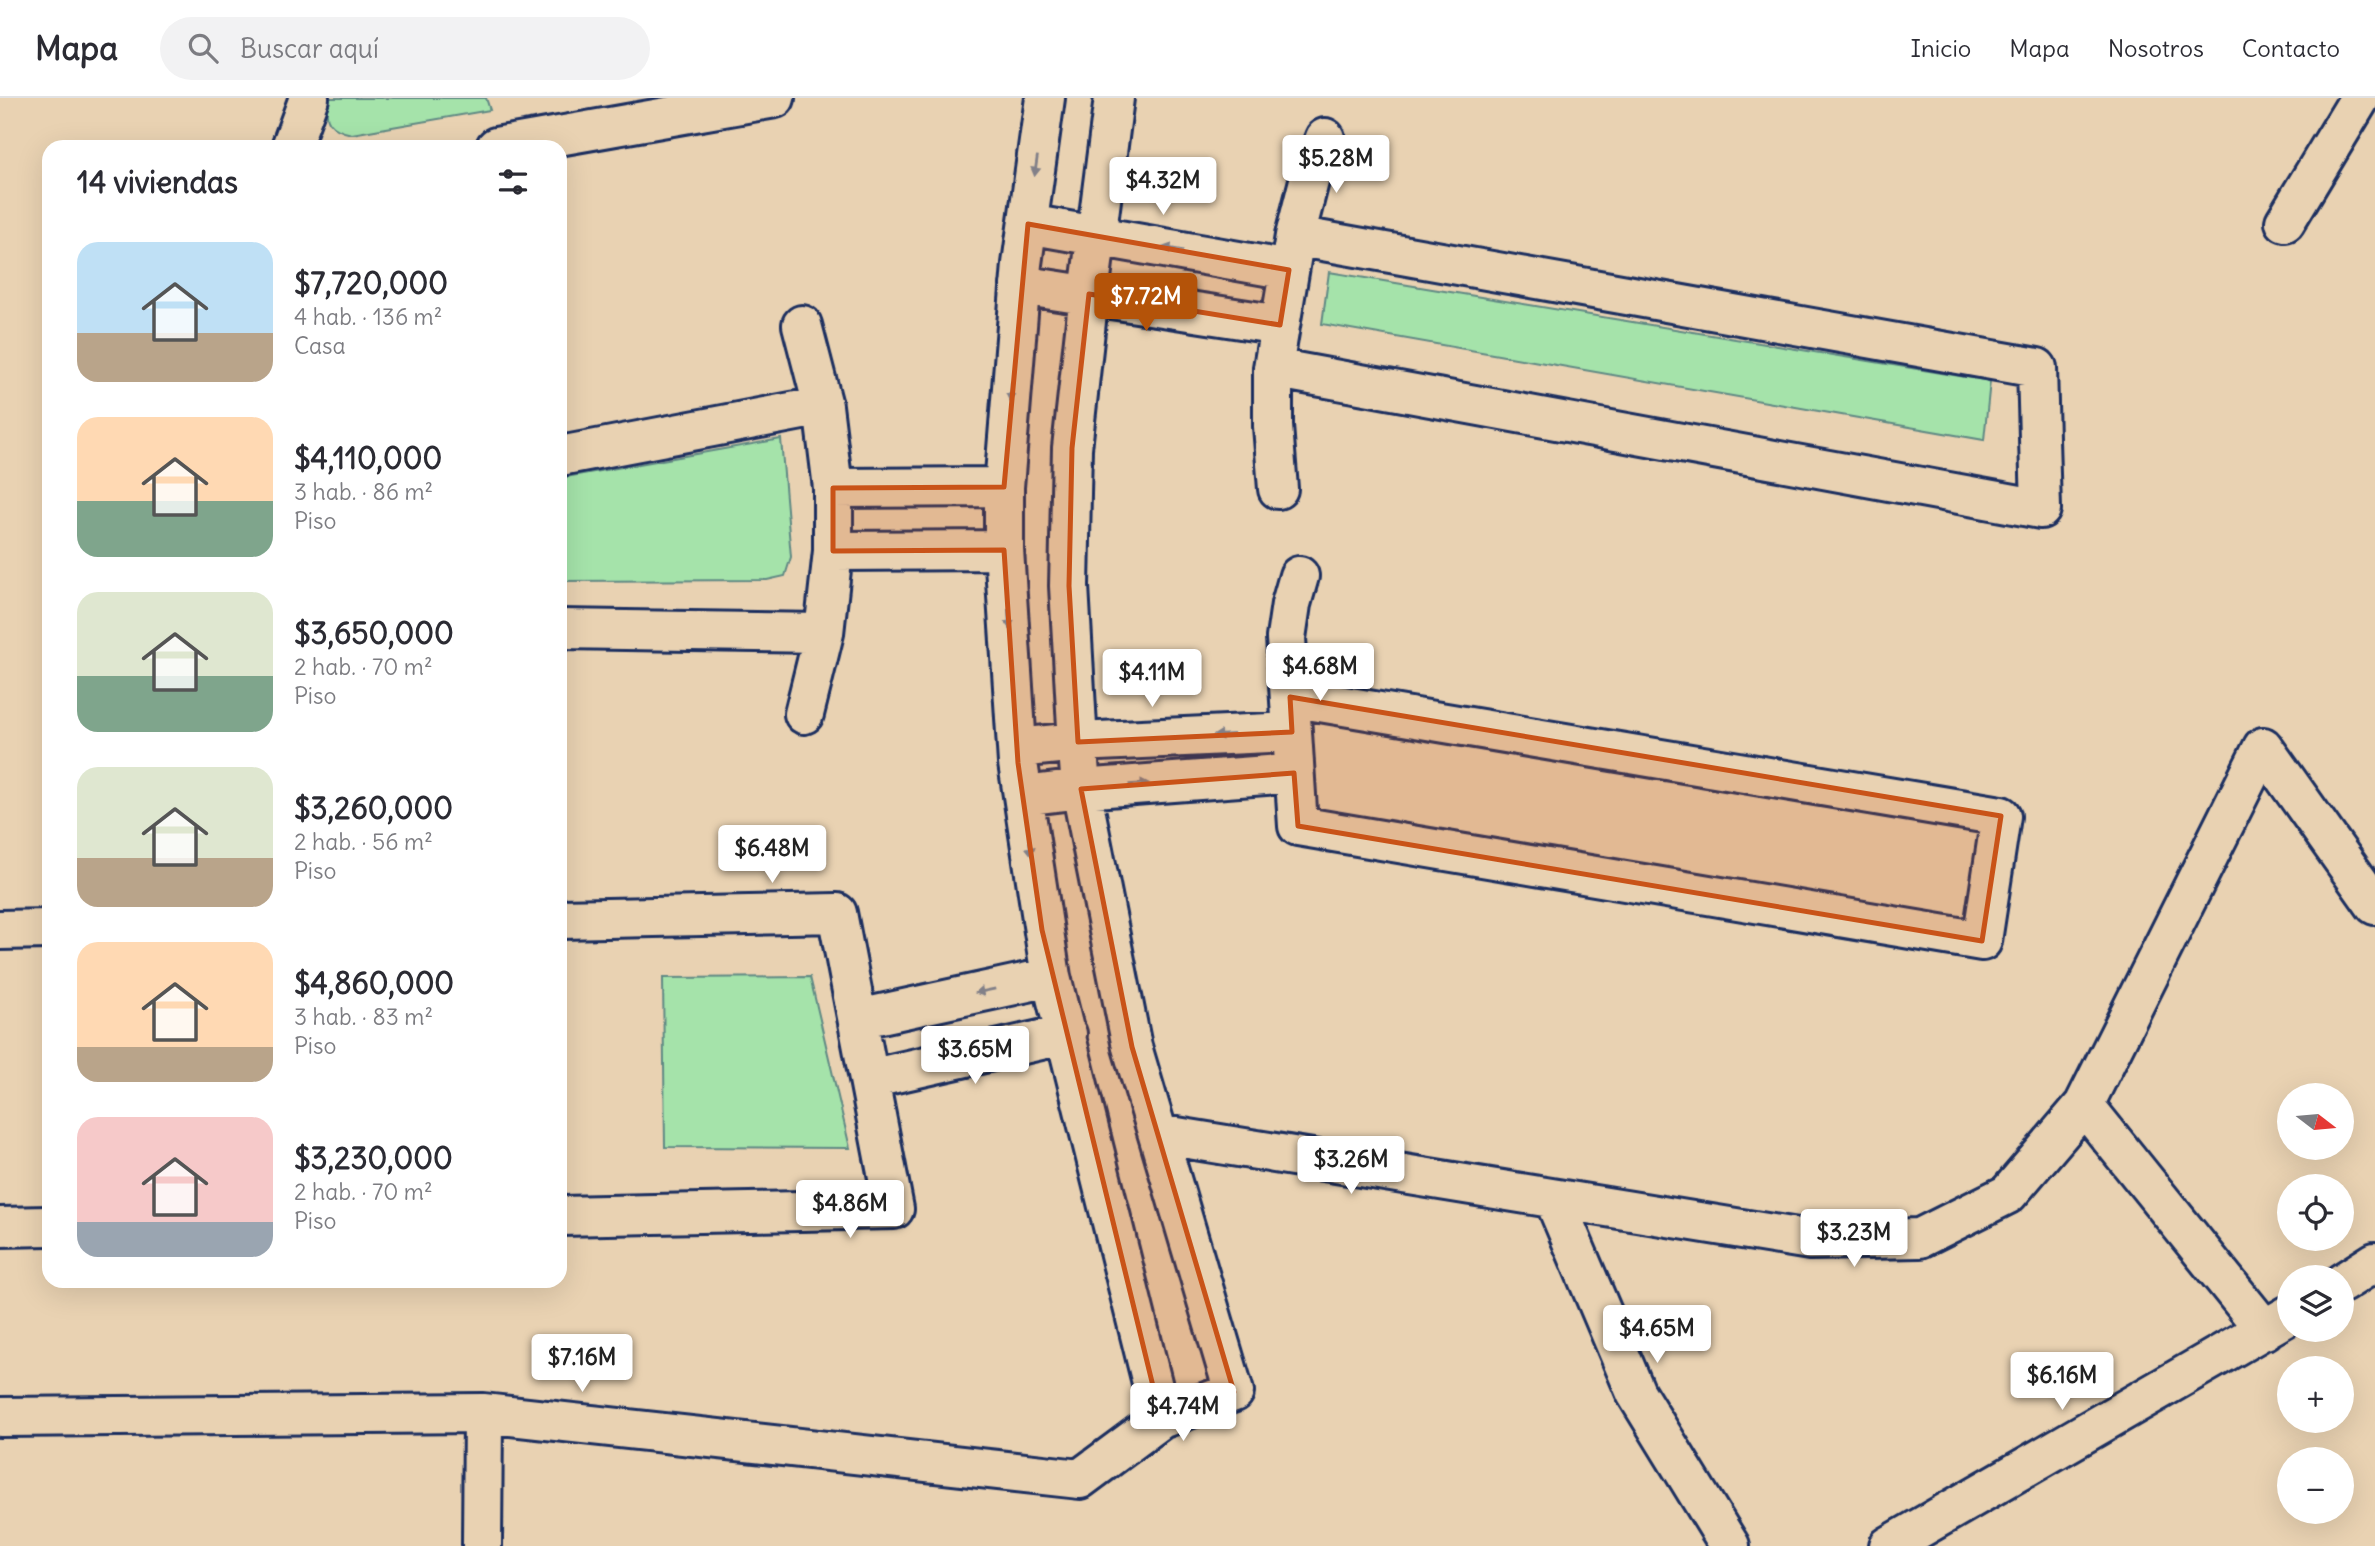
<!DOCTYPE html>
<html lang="es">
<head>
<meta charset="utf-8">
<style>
  body { margin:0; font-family:Delius,sans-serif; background:#f2f2f3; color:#2b2b33; height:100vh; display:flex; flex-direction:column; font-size:26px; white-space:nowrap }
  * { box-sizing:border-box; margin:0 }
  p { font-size:23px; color:#7c7c81 }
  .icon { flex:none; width:38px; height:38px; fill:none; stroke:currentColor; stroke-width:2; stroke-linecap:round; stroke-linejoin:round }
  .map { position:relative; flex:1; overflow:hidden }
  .drawer { position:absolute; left:42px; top:42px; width:525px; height:1148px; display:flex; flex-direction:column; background:#fff; border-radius:21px; box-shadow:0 7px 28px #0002 }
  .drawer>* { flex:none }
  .needle { width:46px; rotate:106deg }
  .tools { position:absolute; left:2277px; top:985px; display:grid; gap:14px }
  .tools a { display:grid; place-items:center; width:77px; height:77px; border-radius:50%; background:#fff; box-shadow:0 7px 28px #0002; font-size:35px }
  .price { position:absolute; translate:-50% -60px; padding:0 16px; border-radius:7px; background:#fff; color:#222; font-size:23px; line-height:46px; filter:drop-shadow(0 2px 4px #0008) }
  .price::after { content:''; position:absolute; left:50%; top:42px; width:21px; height:16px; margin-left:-10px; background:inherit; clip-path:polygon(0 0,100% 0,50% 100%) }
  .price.active { background:#b45309; color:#fff }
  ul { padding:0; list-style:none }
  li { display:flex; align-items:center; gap:21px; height:175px; padding:0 35px }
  li span { display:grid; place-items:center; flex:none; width:196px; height:140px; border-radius:21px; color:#555 }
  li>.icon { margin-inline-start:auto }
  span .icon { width:84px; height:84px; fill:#fffc; stroke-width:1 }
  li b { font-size:30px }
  h2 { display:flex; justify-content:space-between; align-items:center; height:84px; padding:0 35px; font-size:30px }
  header { display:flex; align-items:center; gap:42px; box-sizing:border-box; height:98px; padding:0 35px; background:#fff; border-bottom:2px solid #e1e1e2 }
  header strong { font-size:33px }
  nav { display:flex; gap:38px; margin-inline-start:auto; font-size:24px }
  .search { width:490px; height:63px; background:#f2f2f3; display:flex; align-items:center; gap:18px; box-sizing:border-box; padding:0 24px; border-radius:38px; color:#7c7c81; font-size:26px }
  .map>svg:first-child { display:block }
  .green { fill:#a5e3aa; stroke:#608984; stroke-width:2 }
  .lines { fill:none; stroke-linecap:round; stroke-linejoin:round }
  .minor-casing { stroke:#1b2f5e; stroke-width:44 }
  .minor { stroke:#e9d2b2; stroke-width:38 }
  .oneway { fill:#828088 }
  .marked { fill:#c95318; fill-opacity:0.2; stroke:#c95318; stroke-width:5; stroke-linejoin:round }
</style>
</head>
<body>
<header>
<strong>Mapa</strong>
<div class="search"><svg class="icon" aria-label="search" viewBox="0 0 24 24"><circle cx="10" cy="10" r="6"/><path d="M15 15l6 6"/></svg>Buscar aquí</div>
<nav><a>Inicio</a><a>Mapa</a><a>Nosotros</a><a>Contacto</a></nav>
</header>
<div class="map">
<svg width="2375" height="1448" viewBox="0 0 2375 1448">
  <rect width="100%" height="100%" fill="#e9d2b2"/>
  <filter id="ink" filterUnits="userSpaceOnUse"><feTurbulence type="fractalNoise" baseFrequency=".0143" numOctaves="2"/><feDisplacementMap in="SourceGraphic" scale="14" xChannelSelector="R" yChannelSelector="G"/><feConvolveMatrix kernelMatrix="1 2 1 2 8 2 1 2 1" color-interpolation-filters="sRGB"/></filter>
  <g filter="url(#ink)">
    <!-- green -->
    <path class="green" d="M330,0H486L490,12L352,36C331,32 321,22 330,0Z
      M1329,174L1990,283L1984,342L1322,226Z
      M781,341L791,459L785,478L767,482L560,483V380Z
      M810,879L850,1050L665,1049L663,880Z"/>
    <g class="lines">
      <!-- minor casing -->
      <g class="minor-casing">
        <path id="minor" d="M1045,0L1022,166L1004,389V452L1018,665L1051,879L1161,1321L1234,1294L1132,949L1081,691L1079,664L1069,488L1072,350L1089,196L1114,0
          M291,49L309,0
          M496,49L775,0
          M2285,124L2360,0
          M1028,126L1289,172
          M1020,187L1280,227
          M802,227L823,308L833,390V453L824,535L804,616
          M1273,270L2041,411L2037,270L1295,138
          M560,358L823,308
          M833,390L1004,389
          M1278,391L1273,328V270L1295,138L1310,79L1325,40
          M833,453L1004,452
          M560,531L824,535
          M1290,599L2001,718L1982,843L1298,728L1286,540L1291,506L1299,478
          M1017,650L1078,644L1292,634
          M1023,698L1081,691L1294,675
          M560,821L837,815L894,1111L560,1118
          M0,832L49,831
          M858,921L1051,879
          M869,981L1067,936
          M2084,1007L2265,1232
          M1158,1036L1810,1142L1920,1140L2008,1096L2084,1007L2263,649L2375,807
          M1554,1101L1636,1295L1730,1448
          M0,1129L49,1128
          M2342,1185L2375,1164
          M0,1319L483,1315L1080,1381L1161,1321
          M482,1448L483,1315
          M1889,1448L2289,1217"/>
      </g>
      <!-- minor -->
      <use href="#minor" class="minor"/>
    </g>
    <!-- one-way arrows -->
    <defs><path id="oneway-solid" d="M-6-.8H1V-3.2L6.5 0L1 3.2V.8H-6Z" transform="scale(1.75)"/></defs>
    <g class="oneway">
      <use href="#oneway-solid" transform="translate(1036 68) rotate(98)"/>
      <use href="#oneway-solid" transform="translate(1173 151) rotate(-170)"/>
      <use href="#oneway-solid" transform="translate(1011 294) rotate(95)"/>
      <use href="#oneway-solid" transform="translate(1009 521) rotate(86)"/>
      <use href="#oneway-solid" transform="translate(1224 637) rotate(177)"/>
      <use href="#oneway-solid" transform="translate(1139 686) rotate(-4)"/>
      <use href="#oneway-solid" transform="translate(1030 747) rotate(82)"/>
      <use href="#oneway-solid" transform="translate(985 893) rotate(168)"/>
    </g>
  </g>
  <!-- marked area -->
  <path class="marked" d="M1028,126L1289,172L1280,227L1089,196L1072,350L1069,488L1078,644L1292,634L1290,599L2001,718L1982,843L1298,728L1294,675L1081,691L1132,949L1234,1294L1161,1321L1042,832L1018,665L1004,452L833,453V390L1004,389Z"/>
</svg>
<div class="tools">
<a><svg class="needle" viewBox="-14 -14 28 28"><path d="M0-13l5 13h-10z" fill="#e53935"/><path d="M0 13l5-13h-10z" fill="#7c7c81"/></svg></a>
<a><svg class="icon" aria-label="locate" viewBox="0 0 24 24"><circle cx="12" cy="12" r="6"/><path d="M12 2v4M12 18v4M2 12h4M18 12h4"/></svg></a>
<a><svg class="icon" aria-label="layers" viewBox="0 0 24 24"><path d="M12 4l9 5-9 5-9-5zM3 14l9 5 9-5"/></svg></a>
<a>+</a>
<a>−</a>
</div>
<b class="price" style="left:1336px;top:97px">$5.28M</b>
<b class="price" style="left:1163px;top:119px">$4.32M</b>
<b class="price active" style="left:1146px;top:235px">$7.72M</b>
<b class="price" style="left:1320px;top:605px">$4.68M</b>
<b class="price" style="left:1152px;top:611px">$4.11M</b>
<b class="price" style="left:772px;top:787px">$6.48M</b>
<b class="price" style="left:975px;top:988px">$3.65M</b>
<b class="price" style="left:1351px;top:1098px">$3.26M</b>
<b class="price" style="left:850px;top:1142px">$4.86M</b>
<b class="price" style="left:1854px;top:1171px">$3.23M</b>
<b class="price" style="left:1657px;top:1267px">$4.65M</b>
<b class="price" style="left:582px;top:1296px">$7.16M</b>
<b class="price" style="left:2062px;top:1314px">$6.16M</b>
<b class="price" style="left:1183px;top:1345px">$4.74M</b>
<section class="drawer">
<h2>14 viviendas<svg class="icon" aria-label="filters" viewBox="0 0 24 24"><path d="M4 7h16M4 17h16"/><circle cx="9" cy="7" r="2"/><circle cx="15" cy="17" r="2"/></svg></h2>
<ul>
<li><span style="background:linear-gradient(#bfe0f5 65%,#b9a48a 0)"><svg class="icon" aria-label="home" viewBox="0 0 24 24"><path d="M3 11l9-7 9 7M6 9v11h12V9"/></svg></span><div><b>$7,720,000</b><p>4 hab. · 136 m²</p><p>Casa</p></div></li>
<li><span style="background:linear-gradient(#ffd9b3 60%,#7fa58c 0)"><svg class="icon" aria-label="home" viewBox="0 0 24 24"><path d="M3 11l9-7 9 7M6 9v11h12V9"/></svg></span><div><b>$4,110,000</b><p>3 hab. · 86 m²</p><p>Piso</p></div></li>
<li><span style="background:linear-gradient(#dfe7d0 60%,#7fa58c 0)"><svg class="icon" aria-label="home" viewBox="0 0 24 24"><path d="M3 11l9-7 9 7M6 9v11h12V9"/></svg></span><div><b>$3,650,000</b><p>2 hab. · 70 m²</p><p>Piso</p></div></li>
<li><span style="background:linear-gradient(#dfe7d0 65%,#b9a48a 0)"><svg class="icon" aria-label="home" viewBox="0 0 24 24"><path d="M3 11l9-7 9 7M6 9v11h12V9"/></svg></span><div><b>$3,260,000</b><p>2 hab. · 56 m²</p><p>Piso</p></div></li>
<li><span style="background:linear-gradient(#ffd9b3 75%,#b9a48a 0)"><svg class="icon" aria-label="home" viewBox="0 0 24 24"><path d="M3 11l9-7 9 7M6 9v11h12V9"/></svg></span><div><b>$4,860,000</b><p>3 hab. · 83 m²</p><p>Piso</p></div></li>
<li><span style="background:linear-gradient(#f6c9c9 75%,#9aa5b1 0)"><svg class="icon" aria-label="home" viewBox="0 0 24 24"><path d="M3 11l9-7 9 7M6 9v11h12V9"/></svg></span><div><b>$3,230,000</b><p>2 hab. · 70 m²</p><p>Piso</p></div></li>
</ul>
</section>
</div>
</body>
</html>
